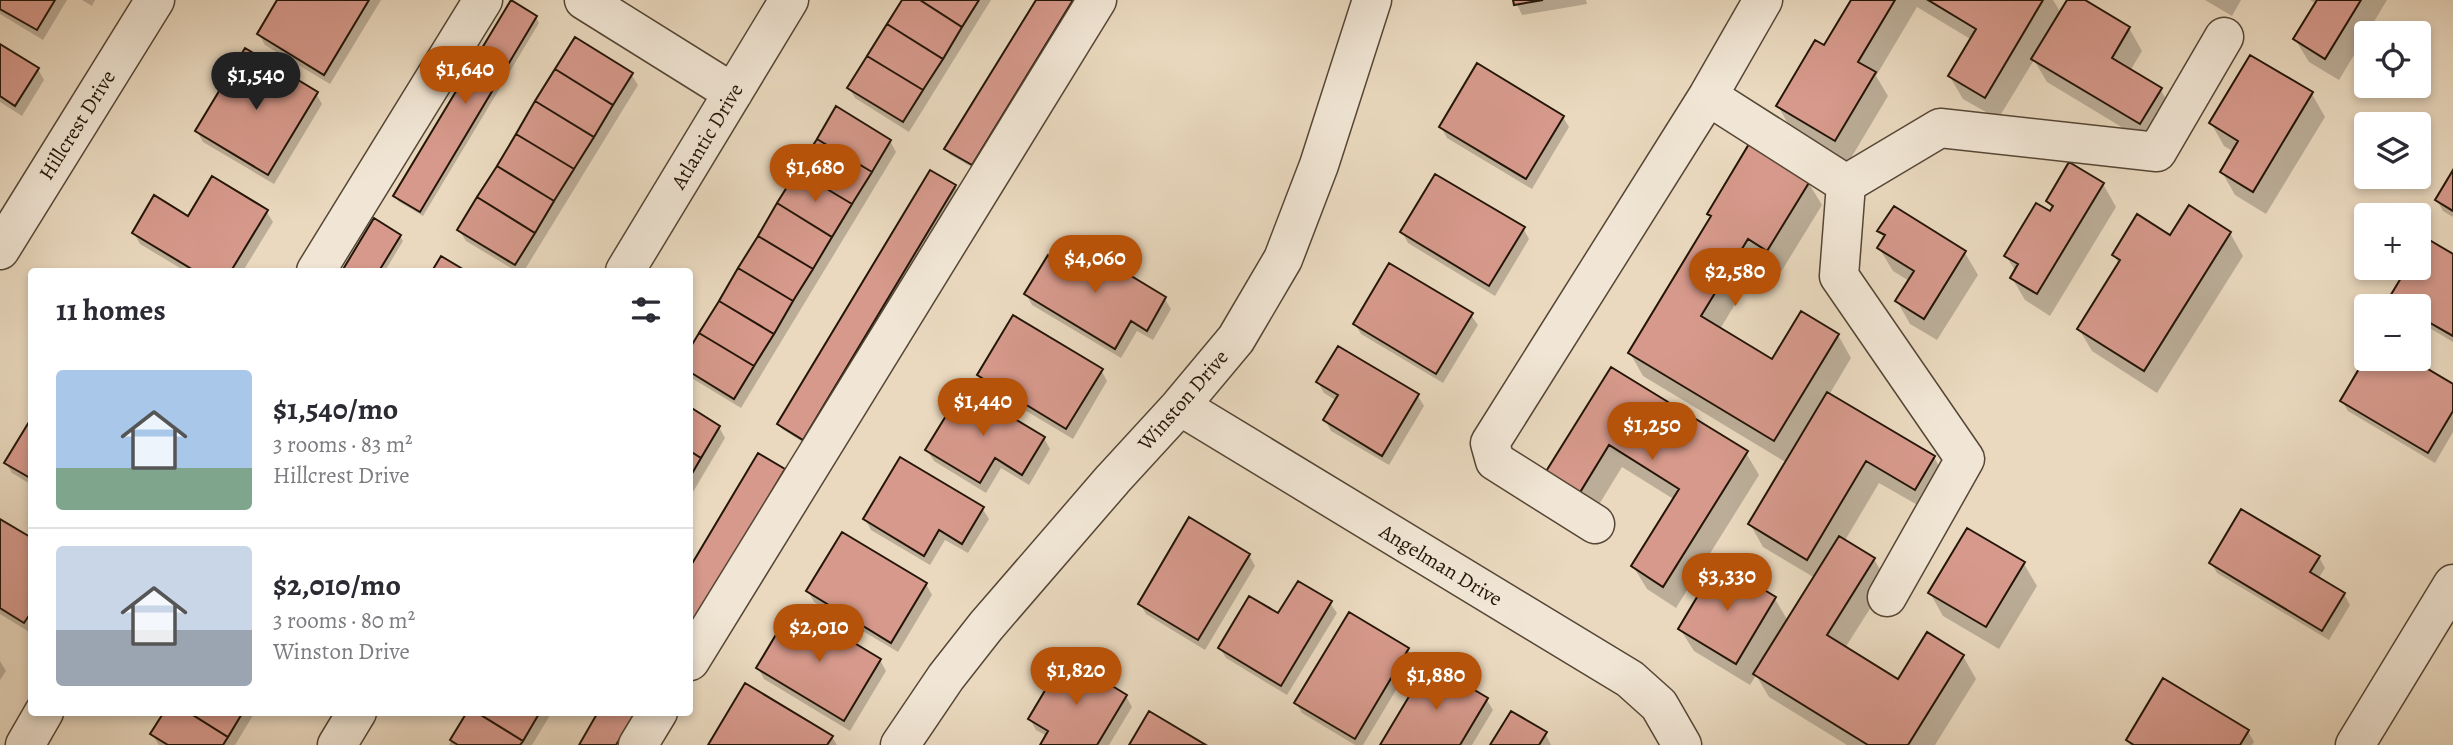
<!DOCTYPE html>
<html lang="en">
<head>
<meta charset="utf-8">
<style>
  body { margin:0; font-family:Alegreya,serif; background:#f2f2f3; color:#2b2b33; height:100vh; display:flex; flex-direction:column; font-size:26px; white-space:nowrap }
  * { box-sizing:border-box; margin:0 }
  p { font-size:23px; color:#7c7c81 }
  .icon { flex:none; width:38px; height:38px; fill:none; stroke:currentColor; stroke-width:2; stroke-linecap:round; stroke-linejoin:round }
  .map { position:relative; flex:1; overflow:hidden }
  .side { position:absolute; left:28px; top:268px; width:665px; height:448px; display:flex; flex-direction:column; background:#fff; border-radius:7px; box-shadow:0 4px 10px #0003 }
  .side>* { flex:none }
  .controls { position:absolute; left:2354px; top:21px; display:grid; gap:14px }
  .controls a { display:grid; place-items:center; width:77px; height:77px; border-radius:7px; background:#fff; box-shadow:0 4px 10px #0003; font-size:35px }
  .price { position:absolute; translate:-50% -60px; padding:0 16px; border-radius:24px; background:#b45309; color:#fff; font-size:23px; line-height:46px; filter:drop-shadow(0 2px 4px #0008) }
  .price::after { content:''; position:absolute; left:50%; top:42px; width:21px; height:16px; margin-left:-10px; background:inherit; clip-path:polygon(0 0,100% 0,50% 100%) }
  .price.selected { background:#222; color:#fff }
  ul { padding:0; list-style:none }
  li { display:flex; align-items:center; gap:21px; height:175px; padding:0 28px }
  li+li { border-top:2px solid #e1e1e2 }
  li span { display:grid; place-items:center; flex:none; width:196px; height:140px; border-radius:7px; color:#555 }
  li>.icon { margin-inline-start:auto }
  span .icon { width:84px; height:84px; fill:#fffc; stroke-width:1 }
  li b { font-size:30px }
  h2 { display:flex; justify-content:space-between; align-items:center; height:84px; padding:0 28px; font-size:30px }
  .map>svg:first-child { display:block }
  .shadow { fill:#0003 }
  .building { fill:#d6998b; stroke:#231507; stroke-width:2 }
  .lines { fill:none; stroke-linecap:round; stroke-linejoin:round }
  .minor-casing { stroke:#554635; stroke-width:41 }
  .minor { stroke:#f1e6d5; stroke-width:38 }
  .labels { text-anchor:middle; stroke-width:6; stroke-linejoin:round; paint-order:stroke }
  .street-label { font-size:21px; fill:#231507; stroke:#f1e6d5 }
</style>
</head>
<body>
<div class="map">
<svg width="2453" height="745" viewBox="0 0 2453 745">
  <rect width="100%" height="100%" fill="#ead9bf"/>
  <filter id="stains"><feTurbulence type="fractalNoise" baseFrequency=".00286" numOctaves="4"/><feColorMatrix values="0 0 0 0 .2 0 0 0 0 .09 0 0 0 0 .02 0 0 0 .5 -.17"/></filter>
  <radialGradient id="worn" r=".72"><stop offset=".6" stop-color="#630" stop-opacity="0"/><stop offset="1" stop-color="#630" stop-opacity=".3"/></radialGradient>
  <!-- shadow -->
  <path class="shadow" d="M0,0H67L43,40L0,14Z
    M82,0H95L92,6Z
    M279,0H381L330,84L265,45L259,34Z
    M904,0H991L909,132L855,98L849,88Z
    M1038,0H1079L975,169L949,154L947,149Z
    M1515,0H1586L1587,4L1522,15Z
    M1853,0H2053L2061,13L2069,0H2082L2129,28L2142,51L2130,71L2160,89L2174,112L2153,146L2047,82L2034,60L1998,119L1963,99L1950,77L1972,40L1917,7L1876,76L1888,96L1848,163L1791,129L1778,106L1824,47Z
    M2205,0H2241L2232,16Z
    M2310,0H2387L2339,80L2309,62L2295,39L2317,4Z
    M511,3L536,17L539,23L423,216L398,201L395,196Z
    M0,46L38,69L44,80L22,116L0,102Z
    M631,74L638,85L524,271H516L466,241L459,230Z
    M316,93L322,104L274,184L203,142L197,131Z
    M2312,94L2325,117L2266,214L2235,195L2222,172L2234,152L2224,146L2211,123Z
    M837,109L890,141L896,152L741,408L690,377V352Z
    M1563,117L1569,127L1532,189L1447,138L1441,127Z
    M2453,173V217L2443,211L2437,200Z
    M1808,182L1822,205L1781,272L1762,260L1720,329L1773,361L1838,335L1851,358L1829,395L1934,457L1947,480L1928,511L1879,483L1844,542L1874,559L1887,582L1845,648L1898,681L1963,656L1976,679L1935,745H1847L1769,697L1756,675L1750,685L1694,651L1680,629L1775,599L1788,621L1815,578L1763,547L1750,524L1787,463L1643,376L1630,353L1711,218L1709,214Z
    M2103,184L2116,207L2050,316L2025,300L2012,278L2016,272L2006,256L2050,214L2053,210L2048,201Z
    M955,187L958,192L806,444L782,429L779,424Z
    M266,211L273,222L243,271H185L140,244L134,233L189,218Z
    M374,221L400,236L403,241L385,271H344Z
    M1523,228L1529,239L1495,296L1408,243L1402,232Z
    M1880,231L1965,253L1978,275L1937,340L1910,324L1897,301L1909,281L1893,271L1879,248L1885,240Z
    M2230,233L2243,256L2157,393L2092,351L2079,329L2119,264L2114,255L2170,238Z
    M1075,245L1165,299L1171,309L1153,340L1137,331L1121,358L1032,305L1026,294L1062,266Z
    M2453,256V342L2418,321V306H2396L2391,298L2409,268H2418Z
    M1471,315L1478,325L1443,383L1361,334L1355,324Z
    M2367,359H2407L2453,386V432L2435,463L2348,411L2342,401Z
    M1612,369L1746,453L1759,475L1676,608L1647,589L1633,566L1675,500L1622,467L1592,516L1560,495Z
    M1101,370L1107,381L1073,439L985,386L979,375Z
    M1318,382L1418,396L1424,406L1389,465L1331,431L1325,420L1337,401L1324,393Z
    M690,409L719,427L725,438L690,497Z
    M32,420V485L12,473L6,463Z
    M1044,438L1050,449L1029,485L1001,468L986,493L934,461L927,450Z
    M759,455L784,471L787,476L690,638V571Z
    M982,508L989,519L968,553L945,540L930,565L871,530L865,519Z
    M0,521L32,540L31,633L0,614Z
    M1249,555L1255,566L1205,650L1146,614L1140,604Z
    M2319,557L2325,568L2318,579L2344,594L2350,605L2329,640L2217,573L2211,563Z
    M2024,564L2037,586L1999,649L1943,616L1930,593Z
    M926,584L932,595L898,652L814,602L808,591Z
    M1330,603L1337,613L1287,695L1226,658L1220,648L1279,615Z
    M1408,649L1414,660L1363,745H1355L1302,713L1296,703Z
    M880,660L886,671L850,731L764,679L758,668Z
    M0,661L6,671L0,680Z
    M1126,696L1132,707L1109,745H1042L1047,736L1036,730L1030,719Z
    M1487,700L1493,710L1472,745H1382Z
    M166,712H255L235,745H159L152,734Z
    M469,712H552L532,745H449Z
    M2248,731L2254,742L2252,745H2130L2128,740Z
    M1545,733L1551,745H1492Z
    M832,737L837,745H710Z"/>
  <!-- building -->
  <path class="building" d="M0,0H55L37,30L0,9Z
    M277,0H369L324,75L257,34Z
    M511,0L537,16L420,212L393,196Z
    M902,0H920L962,27L943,59L887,24Z
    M920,0H979L962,27Z
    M1036,0H1073L972,165L944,149Z
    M1513,0H1543L1514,5Z
    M1851,0H1895L1858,62L1876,72L1835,141L1776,106L1815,40L1824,45Z
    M1928,0H2043L1985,98L1948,76L1976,29Z
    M2067,0H2085L2130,27L2112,58L2162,88L2140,124L2031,59Z
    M2317,0H2361L2325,59L2293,39Z
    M887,24L943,59L923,90L867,56Z
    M575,37L633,73L613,105L555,69Z
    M0,44L39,68L15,106L0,96Z
    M245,48L318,92L268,175L195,131Z
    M2250,55L2313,92L2253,192L2220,172L2238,141L2209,123Z
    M867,56L923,90L903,122L847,88Z
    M1477,63L1564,116L1526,179L1439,127Z
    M555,69L613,105L594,137L535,101Z
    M535,101L594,137L574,169L516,134Z
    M836,106L891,140L872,172L817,139Z
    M516,134L574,169L554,201L497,166Z
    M817,139L872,172L852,204L797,171Z
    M1749,144L1810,181L1767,251L1748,239L1701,316L1772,359L1801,311L1839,334L1774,441L1628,353L1711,216L1707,214Z
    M2069,162L2104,183L2037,294L2010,278L2018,264L2004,256L2036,203L2050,211L2053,206L2046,201Z
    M497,166L554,201L535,233L477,197Z
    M930,170L956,185L803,440L777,424Z
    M2453,170V211L2435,200Z
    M797,171L852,204L832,237L777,203Z
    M1435,174L1525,227L1489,286L1400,232Z
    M212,176L268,210L231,271H195L132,233L154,195L188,216Z
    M477,197L535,233L515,265L457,230Z
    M777,203L832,237L813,269L758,236Z
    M2189,205L2231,232L2144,371L2077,329L2120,260L2112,255L2137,214L2170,235Z
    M1894,206L1966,251L1924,319L1895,301L1914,271L1877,248L1885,235L1877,231Z
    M374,218L401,235L379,271H342Z
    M758,236L813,269L793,301L738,268Z
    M2426,238L2453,254V336L2418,316V306H2403L2389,298L2407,268H2418V249Z
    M1075,242L1166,297L1147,331L1131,321L1115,349L1024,294L1048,255L1062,263Z
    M441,256L466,271H432Z
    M1389,263L1473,313L1436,374L1353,324Z
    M738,268L793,301L774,334L719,301Z
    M719,301L774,334L754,366L699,333Z
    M1013,315L1103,369L1066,429L977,375Z
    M699,333L754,366L734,399L690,372V348Z
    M1338,346L1419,394L1382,456L1323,420L1338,395L1316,382Z
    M2366,357V359H2411L2453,384V411L2428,453L2340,401Z
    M1611,367L1748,451L1663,587L1631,566L1679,489L1609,445L1579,494L1545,473Z
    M963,388L1045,437L1022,475L995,458L980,483L925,450Z
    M1827,392L1935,456L1915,490L1866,461L1807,560L1748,524Z
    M690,407L720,426L701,458L690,451Z
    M32,417V479L4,463Z
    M690,451L701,458L690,477Z
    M758,453L785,469L690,629V567Z
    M900,457L984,507L962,544L939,530L924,556L863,519Z
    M2241,509L2320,556L2310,572L2345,593L2322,631L2209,563Z
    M1189,517L1250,554L1198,640L1138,604Z
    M0,519L32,538V611L24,623L0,608Z
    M1967,528L2025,562L1986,627L1928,593Z
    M842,532L927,583L891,643L806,591Z
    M1839,536L1875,558L1827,635L1898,679L1927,632L1964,655L1908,745H1868L1753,674Z
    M1718,562L1776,597L1736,664L1678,629Z
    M1298,581L1332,601L1281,686L1218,648L1249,596L1278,613Z
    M793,606L881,659L844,721L756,668Z
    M1349,612L1409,648L1355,739L1294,703Z
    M1065,657L1127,695L1097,745H1040L1048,731L1028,719Z
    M1429,663L1488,698L1460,745H1380Z
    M2163,678L2249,730L2240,745H2134L2126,740Z
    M745,683L833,736L827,745H708Z
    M1149,711L1206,745H1129Z
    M1511,711L1547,732L1539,745H1490Z
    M164,712H188L228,737L223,745H168L150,734Z
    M188,712H243L228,737Z
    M467,712H476L523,741L520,745H458L450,740Z
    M476,712H540L523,741Z
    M598,712H636L616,745H579Z"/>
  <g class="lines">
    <!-- minor casing -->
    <g class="minor-casing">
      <path id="minor" d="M584,0L733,93
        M1708,96L1846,184L1839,276L1965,459L1887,597
        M1846,184L1940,128L2157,152L2224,37
        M0,250L155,0
        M316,271L483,0
        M625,271L789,0
        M1180,406L1630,679L1659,705L1682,745
        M1595,524L1495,461L1490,443L1708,96L1763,0
        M690,661L1097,0
        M25,745L44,712
        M337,745L357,712
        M638,745L658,712
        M900,745L946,677L986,626L1113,479L1180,406L1236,339L1283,259L1319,165L1372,0
        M2355,745L2453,584"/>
    </g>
    <!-- minor -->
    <use href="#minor" class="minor"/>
  </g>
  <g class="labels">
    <!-- street labels -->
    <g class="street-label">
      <text transform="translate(77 125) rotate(-58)" y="7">Hillcrest Drive</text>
      <text transform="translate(707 136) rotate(-59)" y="7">Atlantic Drive</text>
      <text transform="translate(1183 400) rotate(-49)" y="7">Winston Drive</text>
      <text transform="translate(1441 565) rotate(31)" y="7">Angelman Drive</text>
    </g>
  </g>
  <rect width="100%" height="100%" filter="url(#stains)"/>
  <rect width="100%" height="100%" fill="url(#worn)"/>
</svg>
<div class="controls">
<a><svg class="icon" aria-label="locate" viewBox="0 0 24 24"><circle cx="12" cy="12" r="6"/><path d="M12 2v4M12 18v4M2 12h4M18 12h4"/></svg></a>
<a><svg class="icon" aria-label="layers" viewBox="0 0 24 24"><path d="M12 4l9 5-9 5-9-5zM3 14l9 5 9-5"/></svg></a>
<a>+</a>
<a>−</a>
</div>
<b class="price" style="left:465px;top:106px">$1,640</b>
<b class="price selected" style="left:256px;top:112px">$1,540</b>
<b class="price" style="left:815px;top:204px">$1,680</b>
<b class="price" style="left:1095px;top:295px">$4,060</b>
<b class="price" style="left:1735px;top:308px">$2,580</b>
<b class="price" style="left:983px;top:438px">$1,440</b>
<b class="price" style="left:1652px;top:462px">$1,250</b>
<b class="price" style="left:1727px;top:613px">$3,330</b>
<b class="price" style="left:819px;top:664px">$2,010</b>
<b class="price" style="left:1076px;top:707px">$1,820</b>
<b class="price" style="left:1436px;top:712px">$1,880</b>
<section class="side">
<h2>11 homes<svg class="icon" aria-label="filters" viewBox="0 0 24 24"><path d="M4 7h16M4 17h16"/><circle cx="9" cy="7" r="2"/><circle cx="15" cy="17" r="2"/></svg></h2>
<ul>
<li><span style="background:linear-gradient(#a9c7e8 70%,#7fa58c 0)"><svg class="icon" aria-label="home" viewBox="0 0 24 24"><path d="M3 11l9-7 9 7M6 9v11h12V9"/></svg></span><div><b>$1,540/mo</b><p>3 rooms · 83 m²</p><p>Hillcrest Drive</p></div></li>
<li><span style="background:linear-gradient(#c9d6e8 60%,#9aa5b1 0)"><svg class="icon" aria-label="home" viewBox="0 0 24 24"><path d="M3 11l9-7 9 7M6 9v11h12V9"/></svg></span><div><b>$2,010/mo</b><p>3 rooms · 80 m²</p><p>Winston Drive</p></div></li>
</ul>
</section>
</div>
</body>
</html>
